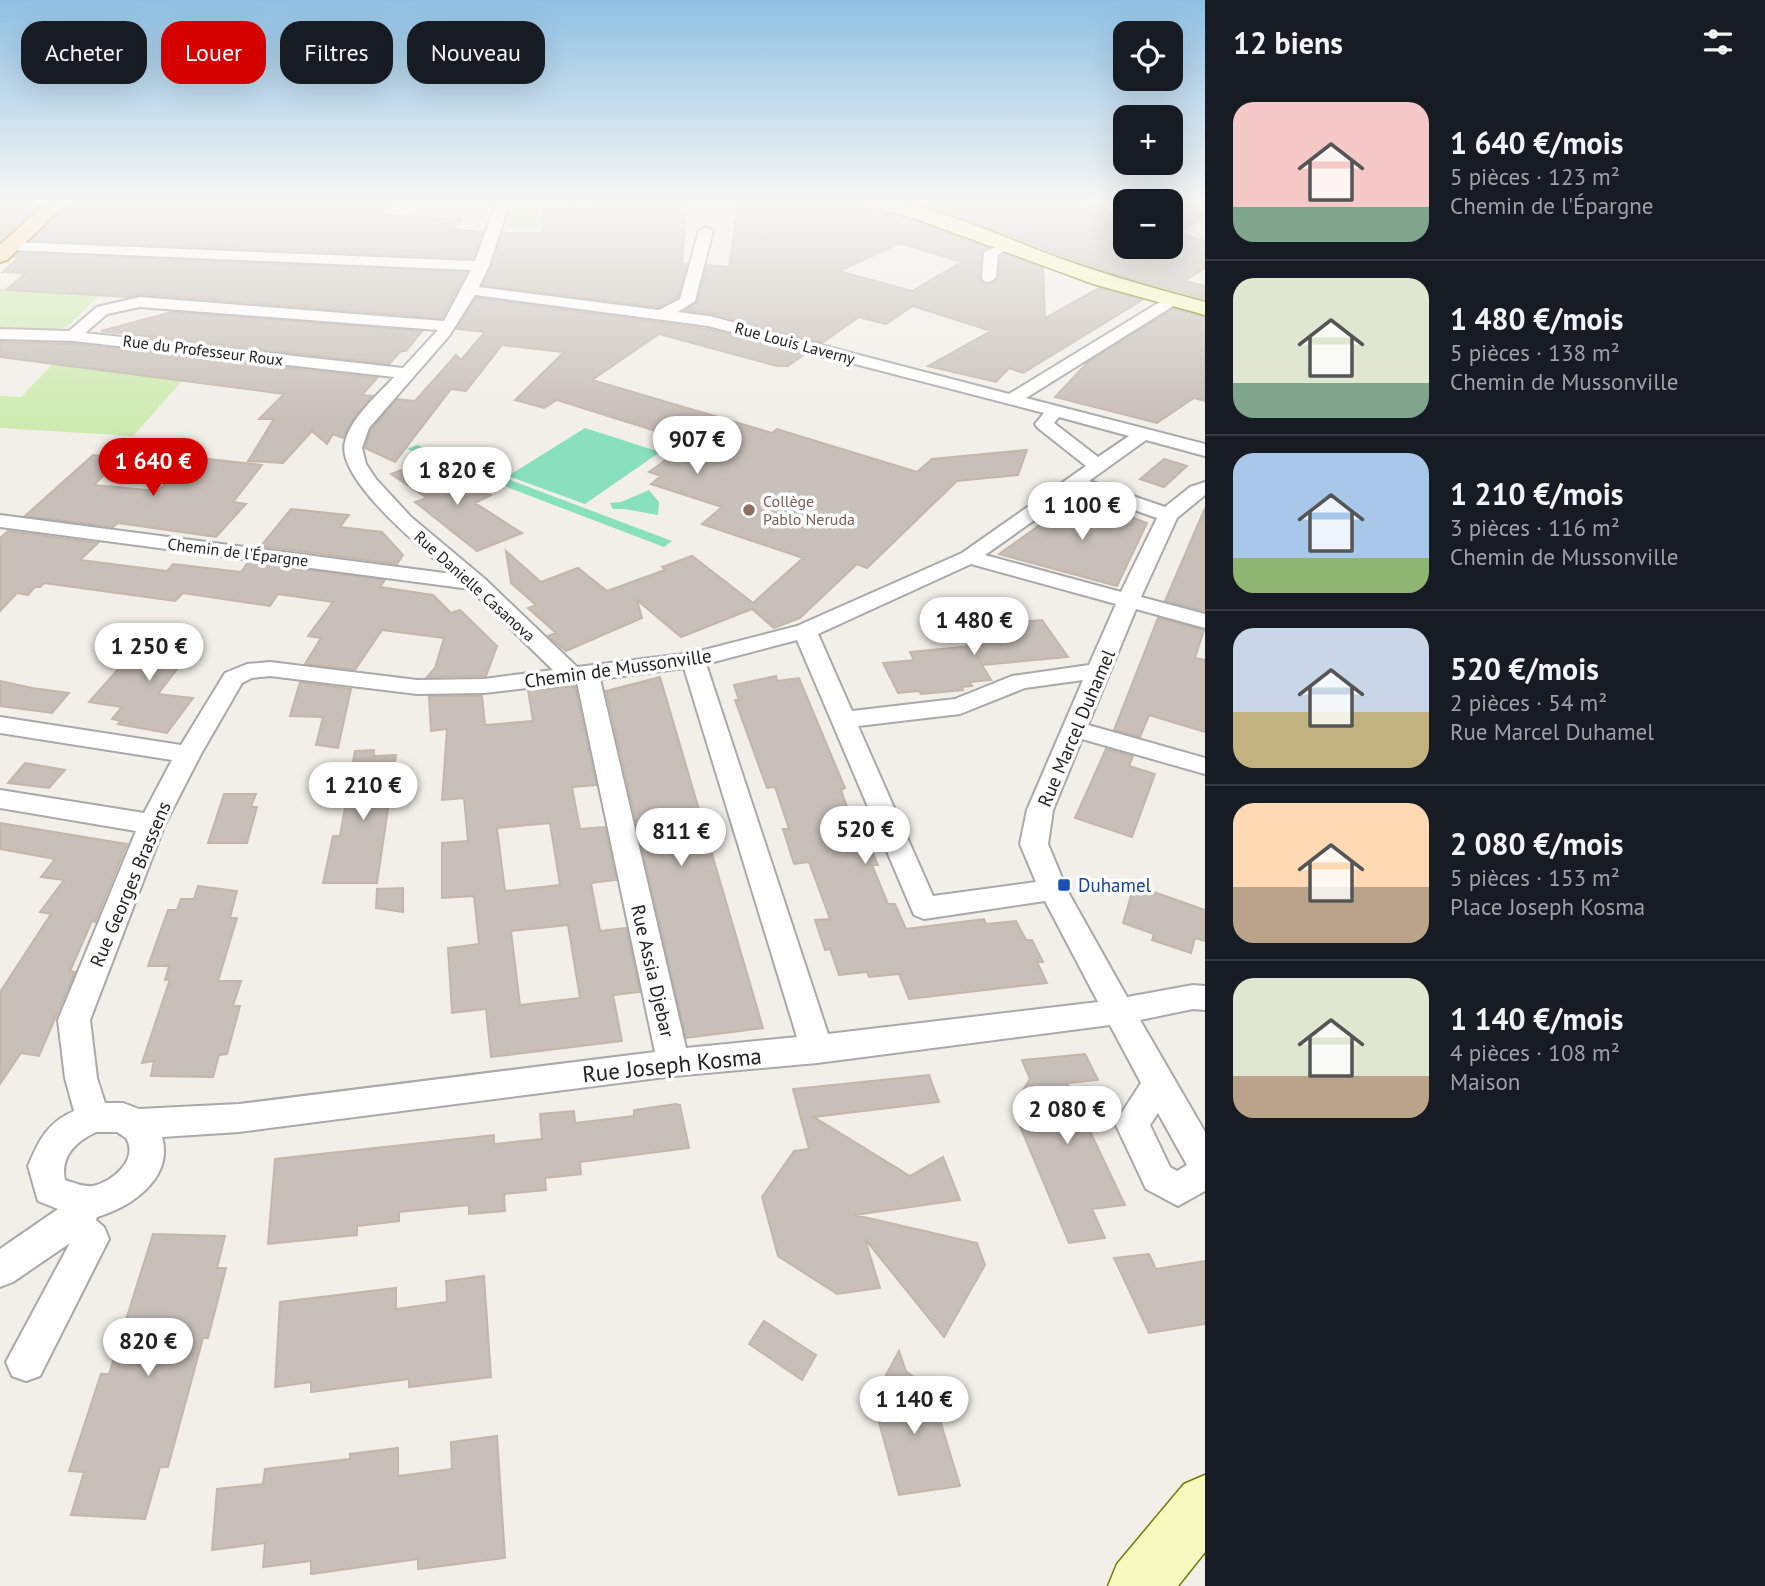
<!DOCTYPE html>
<html lang="fr">
<head>
<meta charset="utf-8">
<style>
  body { margin:0; font-family:"PT Sans",sans-serif; background:#20242c; color:#f1f3f6; height:100vh; display:flex; flex-direction:column; font-size:26px; white-space:nowrap }
  * { box-sizing:border-box; margin:0 }
  p { font-size:23px; color:#9ea1a6 }
  .icon { flex:none; width:38px; height:38px; fill:none; stroke:currentColor; stroke-width:2; stroke-linecap:round; stroke-linejoin:round }
  .map { position:relative; flex:1; overflow:hidden }
  .sheet { display:flex; flex-direction:column; background:#171b24; width:560px }
  .sheet>* { flex:none }
  .guide { position:absolute; left:21px; top:21px; width:665px; height:63px; display:flex; gap:14px }
  .fabs { position:absolute; left:1113px; top:21px; display:grid; gap:14px }
  .fabs a { display:grid; place-items:center; width:70px; height:70px; border-radius:14px; background:#171b24; box-shadow:0 7px 28px #0002; font-size:35px }
  .price { position:absolute; translate:-50% -60px; padding:0 16px; border-radius:24px; background:#fff; color:#222; font-size:23px; line-height:46px; filter:drop-shadow(0 2px 4px #0008) }
  .price::after { content:''; position:absolute; left:50%; top:42px; width:21px; height:16px; margin-left:-10px; background:inherit; clip-path:polygon(0 0,100% 0,50% 100%) }
  .price.current { background:#d40000; color:#fff }
  ul { padding:0; list-style:none }
  li { display:flex; align-items:center; gap:21px; height:175px; padding:0 28px }
  li+li { border-top:2px solid #363941 }
  li span { display:grid; place-items:center; flex:none; width:196px; height:140px; border-radius:21px; color:#555 }
  li>.icon { margin-inline-start:auto }
  span .icon { width:84px; height:84px; fill:#fffc; stroke-width:1 }
  li b { font-size:30px }
  h2 { display:flex; justify-content:space-between; align-items:center; height:84px; padding:0 28px; font-size:30px }
  .tag { padding:0 24px; border-radius:21px; background:#171b24; box-shadow:0 7px 28px #0002; font-size:24px; line-height:63px }
  .tag.current { background:#d40000; color:#fff }
  main { display:flex; flex:1; min-height:0 }
  .map>svg:first-child { display:block }
  .grass { fill:#cdebb0 }
  .pitch { fill:#88e0be }
  .building { fill:#c7bfb8; stroke:#c4b6ab; stroke-width:2; fill-rule:evenodd }
  .lines { fill:none; stroke-linecap:round; stroke-linejoin:round }
  .street-casing { stroke:#a9a9a9; stroke-width:4 }
  .secondary-casing { stroke:#707d05; stroke-width:3 }
  .primary-casing { stroke:#a06b00; stroke-width:4 }
  .street { fill:#fff; fill-rule:evenodd }
  .secondary { fill:#f7fabf; fill-rule:evenodd }
  .primary { fill:#fcd6a4; fill-rule:evenodd }
  .education-dot { fill:#8d6e63; stroke:#fff; stroke-width:2.5 }
  .transit-dot { fill:#1a4fb4; stroke:#fff; stroke-width:2.5 }
  .labels { text-anchor:middle; stroke-width:7; stroke-linejoin:round; paint-order:stroke }
  .far-street-label { font-size:16px; fill:#222; stroke:#fff }
  .far-education-label { font-size:16px; fill:#785e54; stroke:#fff; text-anchor:start }
  .street-label { font-size:19px; fill:#222; stroke:#fff }
  .transit-label { font-size:19px; fill:#164399; stroke:#fff; text-anchor:start }
  .near-street-label { font-size:23px; fill:#222; stroke:#fff }
</style>
</head>
<body>
<main>
<div class="map">
<svg width="1205" height="1586" viewBox="0 0 1205 1586">
  <rect width="100%" height="100%" fill="#f2efe9"/>
  <!-- grass -->
  <path class="grass" d="M512,210L582,211L579,229L506,228Z
    M0,289L99,295L68,326L53,331L0,330Z
    M53,364L182,381L133,436L0,428V396L21,397Z"/>
  <!-- pitch -->
  <path class="pitch" d="M585,428L660,452L585,504L508,476Z
    M417,445L672,541L664,547L407,449Z
    M649,490L659,502L658,515L624,509H613L610,503L621,502Z"/>
  <!-- building -->
  <path class="building" d="M0,201H44L0,241Z
    M71,201H391L380,215L462,219L454,229L483,232L473,258L32,240Z
    M591,201H676L677,208H686L682,263L687,264L678,297L659,307L483,285L502,233H542L544,207L592,206Z
    M768,201L862,204L865,208L918,222L988,248L981,253L979,278L983,284H990L997,280L1001,257L1004,254L1043,268L1045,318L1099,288L1142,300L1023,373L1009,368L996,382L928,366L991,331L913,306L886,324L859,317L822,343L710,313L685,310L698,302L707,265L729,267L738,208H768ZM900,243L961,262L912,291L839,271Z
    M920,201H1072L1114,214L1115,201H1125V247H1171V201H1205V216L1177,233L1205,241V268L1185,281L1205,286V299L1098,269L965,219L912,204Z
    M18,253L467,272L442,318L140,294L130,297L6,290L26,273L3,272L19,257H14Z
    M476,298L707,329L805,354L788,366H777L659,334L592,380L772,433L777,429L917,472L932,459L1027,450L1018,475L957,481L867,568L857,564L800,618L774,628L752,609L681,637L637,600L642,618L566,651L548,636L556,633L528,608L536,605L511,583L506,551L541,582L578,568L607,591L665,570L662,567L692,556L753,603L803,558L702,524L722,507L651,484L661,476L649,472L691,442L557,400L544,408L515,400L564,352L502,345L466,391L451,389L395,462L365,448L371,429L397,399L415,401L456,355L461,360L485,332L457,329Z
    M1173,309L1205,317V401L1194,398L1157,423L1055,397L1088,362Z
    M172,312L422,331L406,351H401L389,364L101,331Z
    M0,342L73,344L377,378L362,395L372,396L351,422L343,438L333,434L327,444L312,431L283,463L248,461L274,419H259L284,394L0,357Z
    M93,455L121,458L94,485L158,491L190,457L262,465L233,502L246,504L216,537L118,523L113,527L25,516Z
    M1164,459L1187,466L1164,487L1140,479Z
    M418,464L491,495L475,503L522,533L477,551L415,502L427,498L391,474Z
    M1079,497L1147,523L1117,586L999,554Z
    M1205,508V611L1165,601Z
    M291,509L349,515L340,527L382,532L403,555L397,564L261,546Z
    M8,531L98,543L80,560L167,571L173,564L241,572L248,562L385,580L380,587L433,595L451,613L460,610L497,646L486,676H484L427,677L435,668L444,638L382,630L355,670L305,664L321,638L308,636L333,602L278,594L270,606L183,593L175,601L44,583L40,587H35L28,595L17,593L0,611V538Z
    M1158,618L1204,630L1195,658L1205,660V732L1149,715L1140,737L1114,730Z
    M1017,620L1019,622L1042,620L1068,657L982,665L971,647L991,680L970,682L972,686L962,687L963,690L921,694L919,691L898,693L883,663L914,660L910,652L970,646L962,632L992,630L987,622Z
    M152,631L201,638L158,694L193,698L167,733L118,724L121,721L112,719L122,707L89,702Z
    M776,676L777,681L799,678L845,788L841,790L849,812L857,830H863L878,865H872L888,904H895L906,929L984,919L986,924L1016,921L1026,940H1032L1043,962H1037L1047,983L909,999L899,974L869,977L867,972L839,975L830,949L825,950L815,920L830,919L809,862L794,864L783,829H789L775,787L767,788L735,700H739L734,685Z
    M660,677L727,905L763,1028L686,1038L606,691Z
    M0,681L32,688L69,693L52,713L0,706Z
    M300,682L351,689L338,748L316,745L323,717L290,716Z
    M575,686L596,785L572,787L580,829L605,827L616,880L591,883L600,931L626,928L640,992L613,995L622,1041L491,1057L486,1009L452,1013L448,948L479,944L474,896L442,898V843L468,841L464,798L442,800L447,729L431,731L429,696H482L485,725L533,721L528,690ZM550,823L560,885L505,891L497,828ZM568,925L580,998L520,1005L511,931Z
    M1106,749L1133,756L1129,766L1155,774L1132,837L1075,818Z
    M374,750V756L396,755L377,883H323L333,836H340L355,751Z
    M25,763L65,770L49,788L8,783Z
    M224,794H256L251,807H257L247,843H208Z
    M0,823L127,844L95,922L92,921L70,971L75,972L39,1056L21,1053L0,1084V992L51,914L40,912L64,880L41,877L55,859L0,849Z
    M1134,885L1205,910V941L1195,938L1191,953L1152,940L1154,934L1123,923Z
    M198,886L237,891L230,918H237L218,981H241L233,1006H240L227,1054L219,1055L213,1077L151,1076L154,1061L142,1063L170,979L165,980L169,966H148L168,910H177L181,899H194Z
    M403,888V912L376,908L377,889Z
    M1085,1054L1098,1080L1067,1083L1125,1205L1092,1209L1105,1238L1069,1243L1017,1119L1032,1117L1021,1093L1030,1079L1022,1060Z
    M929,1075L939,1102L814,1117L910,1176L943,1157L960,1200L855,1215L977,1243L985,1265L944,1337L865,1239L880,1288L837,1294L778,1256L762,1197L794,1151L809,1149L793,1089Z
    M676,1104L680,1105L689,1148L580,1162L581,1174L545,1178L546,1190L504,1194L505,1211L469,1214V1205L399,1212V1221L357,1226V1235L268,1244L275,1159L494,1135V1144L542,1139L540,1114L574,1111L575,1123L634,1116V1110Z
    M153,1234L225,1236L217,1268H226L208,1338H203L168,1467H160L145,1519L71,1515L84,1472L69,1471L101,1374H109Z
    M1149,1254L1156,1269L1205,1261V1324L1149,1333L1114,1258Z
    M484,1276L491,1377L409,1387V1379L311,1392V1382L275,1387L280,1302L396,1288V1309L447,1302L446,1281Z
    M764,1321L816,1355L802,1380L749,1344Z
    M899,1351L906,1371L919,1381L926,1408L936,1407L960,1486L899,1495L877,1415L889,1413L880,1386Z
    M497,1436L505,1558L418,1569V1559L311,1574V1561L263,1567L265,1543L212,1550L217,1489L263,1484L265,1469L350,1459V1454L398,1448V1476L452,1469L451,1442Z"/>
  <g class="lines">
    <!-- street casing -->
    <g class="street-casing">
      <path id="street" d="M497,201H510L489,266L479,287L659,310L680,299L699,231L706,227L713,231L695,301L678,312L709,316L1009,394L1168,297H1178L1181,300L1178,303L1026,398L1205,444V456L1146,440L1089,481L1165,507L1190,487L1205,482V495L1177,518L1141,597L1205,614V628L1136,609L1088,725L1205,758V774L1082,739L1053,810L1048,844L1067,890L1127,997L1193,985L1205,986V1010L1193,1009L1140,1020L1205,1132V1191L1178,1206L1146,1189L1115,1123L1141,1083L1110,1025L817,1063L673,1076L239,1132L162,1137C174,1178 131,1207 97,1217L96,1220L104,1227L109,1239L40,1376L26,1381L12,1376L6,1362L70,1243L13,1282L0,1287V1249L58,1209L38,1201L28,1166C39,1140 47,1123 74,1111L65,1078L58,1020L136,831L0,808V790L144,813L172,760L0,733V717L181,745L225,673L247,664L270,662L417,680L484,679L553,670L470,589L0,527V515L452,574C425,551 335,479 345,442C351,417 378,395 394,377L73,341L0,339V329L69,331L97,307L140,297L444,321L471,270L11,250L4,246L11,242L475,261ZM475,295L708,326L1044,413L1035,424L1038,428L1086,466L962,553L797,626L692,653L577,667L485,579L411,517L376,479L366,464L362,448L369,428L449,336ZM140,307L438,330L403,368L85,333L107,314ZM1059,417L1129,436L1098,457L1054,423ZM1077,490L1157,518L1121,592L985,555ZM971,564L1116,604L1089,665L1012,676L955,699L852,711L818,634ZM797,640L914,915L924,919L1045,901L1098,1002L828,1034L706,664ZM684,668L797,1037L686,1048L600,679ZM270,676L417,694L484,693L577,682L655,1052L239,1104L139,1109L123,1103H105L97,1078L90,1020L165,824L201,754L242,683L252,678ZM1083,680L1027,810L1020,844L1036,882L933,896L858,726L960,714L1025,688ZM1158,1113L1187,1165L1177,1171L1170,1167L1150,1125ZM96,1132H117L126,1138C139,1159 113,1182 93,1186C83,1187 74,1183 65,1180C60,1157 75,1142 96,1132Z
        M1005,242L1012,246L998,255L996,278L989,282L984,281L982,278L984,253Z"/>
    </g>
    <!-- secondary casing -->
    <g class="secondary-casing">
      <path id="secondary" d="M863,201C931,201 998,236 1062,259C1109,276 1157,289 1205,302V315L1093,284L919,220L866,205Z
        M1205,1475V1552L1178,1586H1108L1117,1564L1184,1484Z"/>
    </g>
    <!-- primary casing -->
    <g class="primary-casing">
      <path id="primary" d="M48,201H69L7,260L0,262V245Z"/>
    </g>
    <!-- street -->
    <use href="#street" class="street"/>
    <!-- secondary -->
    <use href="#secondary" class="secondary"/>
    <!-- primary -->
    <use href="#primary" class="primary"/>
  </g>
  <!-- sky -->
  <linearGradient id="sky" x2="0" y2="1"><stop stop-color="#8fc0e4"/><stop offset="0.48" stop-color="#f9f8f5"/><stop offset="1" stop-color="#f9f8f5" stop-opacity="0"/></linearGradient>
  <rect width="1205" height="423" fill="url(#sky)"/>
  <!-- markers -->
  <circle class="education-dot" cx="749" cy="510" r="7"/>
  <rect class="transit-dot" x="1057" y="878" width="14" height="14" rx="3.5"/>
  <g class="labels">
    <!-- far-street labels -->
    <g class="far-street-label">
      <text transform="translate(795 343) rotate(15)" y="6">Rue Louis Laverny</text>
      <text transform="translate(203 350) rotate(7)" y="6">Rue du Professeur Roux</text>
      <text transform="translate(238 552) rotate(7)" y="6">Chemin de l'Épargne</text>
      <text transform="translate(475 586) rotate(42)" y="6">Rue Danielle Casanova</text>
    </g>
    <!-- far-education labels -->
    <g class="far-education-label">
      <text x="763" y="507">Collège<tspan x="763" dy="18">Pablo Neruda</tspan></text>
    </g>
    <!-- street labels -->
    <g class="street-label">
      <text transform="translate(618 668) rotate(-8)" y="7">Chemin de Mussonville</text>
      <text transform="translate(1076 728) rotate(-67)" y="7">Rue Marcel Duhamel</text>
      <text transform="translate(130 884) rotate(-67)" y="7">Rue Georges Brassens</text>
      <text transform="translate(653 971) rotate(77)" y="7">Rue Assia Djebar</text>
    </g>
    <!-- transit labels -->
    <g class="transit-label">
      <text x="1078" y="892">Duhamel</text>
    </g>
    <!-- near-street labels -->
    <g class="near-street-label">
      <text transform="translate(672 1065) rotate(-6)" y="8">Rue Joseph Kosma</text>
    </g>
  </g>
</svg>
<div class="fabs">
<a><svg class="icon" aria-label="locate" viewBox="0 0 24 24"><circle cx="12" cy="12" r="6"/><path d="M12 2v4M12 18v4M2 12h4M18 12h4"/></svg></a>
<a>+</a>
<a>−</a>
</div>
<b class="price" style="left:697px;top:476px">907 €</b>
<b class="price current" style="left:153px;top:498px">1 640 €</b>
<b class="price" style="left:457px;top:507px">1 820 €</b>
<b class="price" style="left:1082px;top:542px">1 100 €</b>
<b class="price" style="left:974px;top:657px">1 480 €</b>
<b class="price" style="left:149px;top:683px">1 250 €</b>
<b class="price" style="left:363px;top:822px">1 210 €</b>
<b class="price" style="left:865px;top:866px">520 €</b>
<b class="price" style="left:681px;top:868px">811 €</b>
<b class="price" style="left:1067px;top:1146px">2 080 €</b>
<b class="price" style="left:148px;top:1378px">820 €</b>
<b class="price" style="left:914px;top:1436px">1 140 €</b>
<div class="guide">
<a class="tag">Acheter</a>
<a class="tag current">Louer</a>
<a class="tag">Filtres</a>
<a class="tag">Nouveau</a>
</div>
</div>
<section class="sheet">
<h2>12 biens<svg class="icon" aria-label="filters" viewBox="0 0 24 24"><path d="M4 7h16M4 17h16"/><circle cx="9" cy="7" r="2"/><circle cx="15" cy="17" r="2"/></svg></h2>
<ul>
<li><span style="background:linear-gradient(#f6c9c9 75%,#7fa58c 0)"><svg class="icon" aria-label="home" viewBox="0 0 24 24"><path d="M3 11l9-7 9 7M6 9v11h12V9"/></svg></span><div><b>1 640 €/mois</b><p>5 pièces · 123 m²</p><p>Chemin de l'Épargne</p></div></li>
<li><span style="background:linear-gradient(#dfe7d0 75%,#7fa58c 0)"><svg class="icon" aria-label="home" viewBox="0 0 24 24"><path d="M3 11l9-7 9 7M6 9v11h12V9"/></svg></span><div><b>1 480 €/mois</b><p>5 pièces · 138 m²</p><p>Chemin de Mussonville</p></div></li>
<li><span style="background:linear-gradient(#a9c7e8 75%,#8fb573 0)"><svg class="icon" aria-label="home" viewBox="0 0 24 24"><path d="M3 11l9-7 9 7M6 9v11h12V9"/></svg></span><div><b>1 210 €/mois</b><p>3 pièces · 116 m²</p><p>Chemin de Mussonville</p></div></li>
<li><span style="background:linear-gradient(#c9d6e8 60%,#c2b280 0)"><svg class="icon" aria-label="home" viewBox="0 0 24 24"><path d="M3 11l9-7 9 7M6 9v11h12V9"/></svg></span><div><b>520 €/mois</b><p>2 pièces · 54 m²</p><p>Rue Marcel Duhamel</p></div></li>
<li><span style="background:linear-gradient(#ffd9b3 60%,#b9a48a 0)"><svg class="icon" aria-label="home" viewBox="0 0 24 24"><path d="M3 11l9-7 9 7M6 9v11h12V9"/></svg></span><div><b>2 080 €/mois</b><p>5 pièces · 153 m²</p><p>Place Joseph Kosma</p></div></li>
<li><span style="background:linear-gradient(#dfe7d0 70%,#b9a48a 0)"><svg class="icon" aria-label="home" viewBox="0 0 24 24"><path d="M3 11l9-7 9 7M6 9v11h12V9"/></svg></span><div><b>1 140 €/mois</b><p>4 pièces · 108 m²</p><p>Maison</p></div></li>
</ul>
</section>
</main>
</body>
</html>
